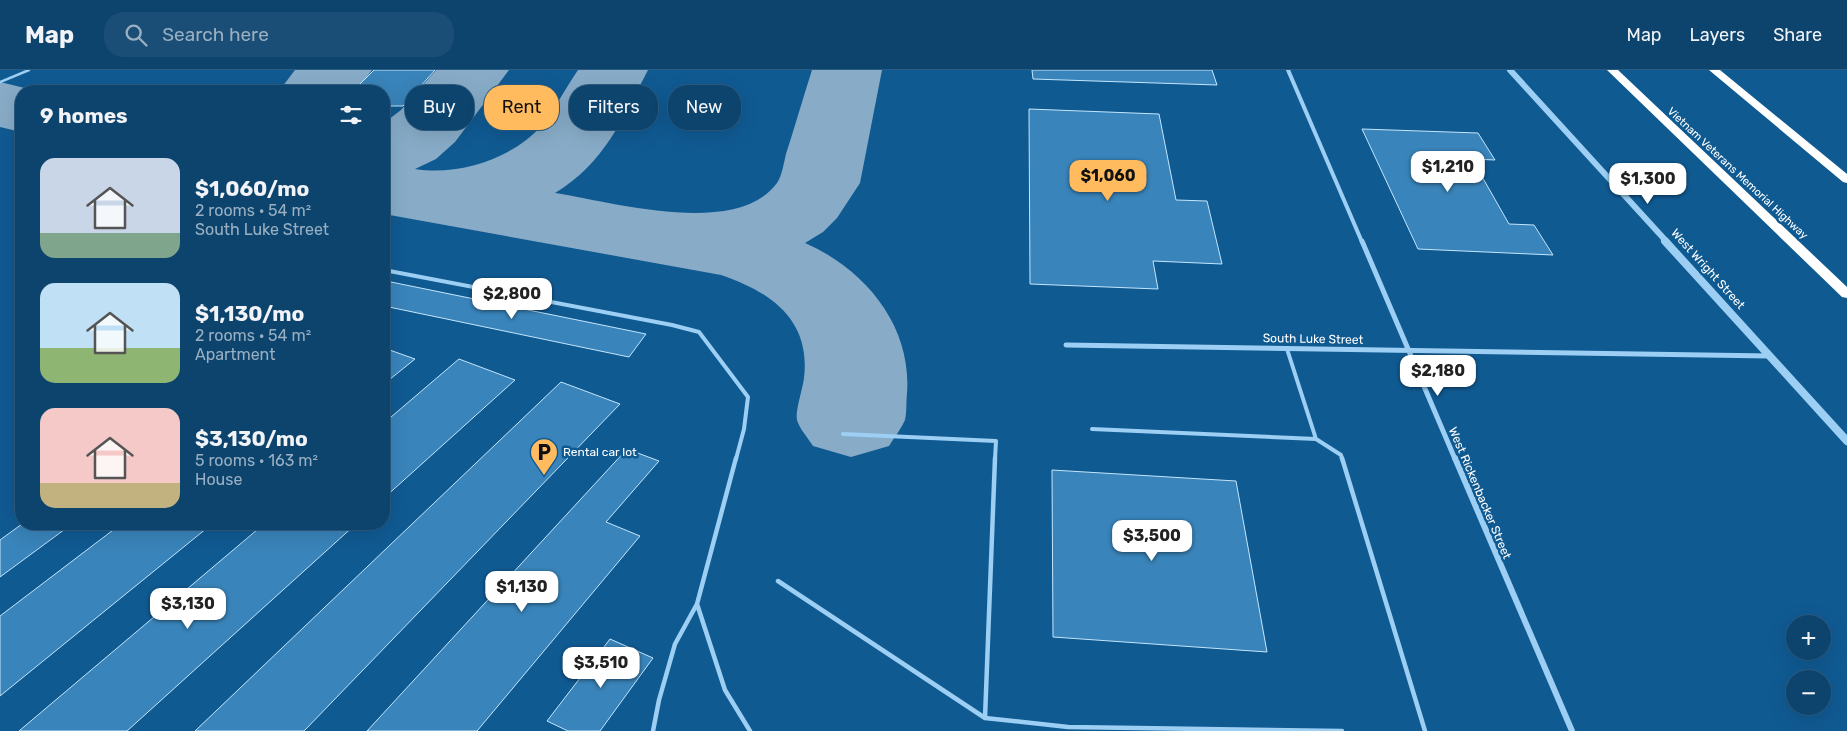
<!DOCTYPE html>
<html lang="en">
<head>
<meta charset="utf-8">
<style>
  body { margin:0; font-family:Rubik,sans-serif; background:#1a4e76; color:#f1f3f6; height:100vh; display:flex; flex-direction:column; font-size:19px; white-space:nowrap }
  * { box-sizing:border-box; margin:0 }
  p { font-size:16px; color:#9ab0c2 }
  .icon { flex:none; width:28px; height:28px; fill:none; stroke:currentColor; stroke-width:2; stroke-linecap:round; stroke-linejoin:round }
  .map { position:relative; flex:1; overflow:hidden }
  .drawer { position:absolute; left:15px; top:15px; width:375px; height:445px; display:flex; flex-direction:column; background:#0c446e; border-radius:20px; box-shadow:0 5px 20px #0002,0 0 0 1px #2c5c81 }
  .drawer>* { flex:none }
  .top-card { position:absolute; left:405px; top:15px; width:475px; height:45px; display:flex; gap:10px }
  .fabs { position:absolute; left:1786px; top:545px; display:grid; gap:10px }
  .fabs a { display:grid; place-items:center; width:45px; height:45px; border-radius:50%; background:#0c446e; box-shadow:0 5px 20px #0002,0 0 0 1px #2c5c81; font-size:25px }
  .price { position:absolute; translate:-50% -42px; padding:0 11px; border-radius:10px; background:#fff; color:#222; font-size:16px; line-height:32px; filter:drop-shadow(0 1px 2px #0008) }
  .price::after { content:''; position:absolute; left:50%; top:30px; width:15px; height:11px; margin-left:-8px; background:inherit; clip-path:polygon(0 0,100% 0,50% 100%) }
  .price.current { background:#ffbb5e; color:#111 }
  ul { padding:0; list-style:none }
  li { display:flex; align-items:center; gap:15px; height:125px; padding:0 25px }
  li span { display:grid; place-items:center; flex:none; width:140px; height:100px; border-radius:15px; color:#555 }
  li>.icon { margin-inline-start:auto }
  span .icon { width:60px; height:60px; fill:#fffc; stroke-width:1 }
  li b { font-size:21px }
  h2 { display:flex; justify-content:space-between; align-items:center; height:60px; padding:0 25px; font-size:21px }
  .pill { padding:0 18px; border-radius:20px; background:#0c446e; box-shadow:0 5px 20px #0002,0 0 0 1px #2c5c81; font-size:18px; line-height:45px }
  .pill.current { background:#ffbb5e; color:#111 }
  header { display:flex; align-items:center; gap:30px; box-sizing:border-box; height:70px; padding:0 25px; background:#0c446e; border-bottom:1px solid #2c5c81 }
  header strong { font-size:24px }
  nav { display:flex; gap:28px; margin-inline-start:auto; font-size:18px }
  .search { width:350px; height:45px; background:#1a4e76; display:flex; align-items:center; gap:12px; box-sizing:border-box; padding:0 18px; border-radius:20px; color:#9ab0c2; font-size:19px }
  .map>svg:first-child { display:block }
  .lines { fill:none; stroke-linecap:round; stroke-linejoin:round }
  .taxiway { fill:#88acc8; fill-rule:evenodd }
  .building { fill:#3984ba; stroke:#c4e6fd }
  .service-far2 { stroke:#9ccff3; stroke-width:2.5 }
  .service-far1 { stroke:#9ccff3; stroke-width:4 }
  .service { stroke:#9ccff3; stroke-width:4.5 }
  .minor-far2 { stroke:#9ccff3; stroke-width:4 }
  .minor-far1 { stroke:#9ccff3; stroke-width:5 }
  .minor { stroke:#9ccff3; stroke-width:6 }
  .tertiary-far1 { stroke:#9ccff3; stroke-width:6 }
  .tertiary { stroke:#9ccff3; stroke-width:8 }
  .motorway { fill:#fff; fill-rule:evenodd }
  .labels { text-anchor:middle; stroke-width:5; stroke-linejoin:round; paint-order:stroke }
  .far-street-label { font-size:11px; fill:#fff; stroke:#105a92 }
  .street-label { font-size:12px; fill:#fff; stroke:#105a92 }
  .poi-label { font-size:12px; fill:#fff; stroke:#105a92; text-anchor:start }
</style>
</head>
<body>
<header>
<strong>Map</strong>
<div class="search"><svg class="icon" aria-label="search" viewBox="0 0 24 24"><circle cx="10" cy="10" r="6"/><path d="M15 15l6 6"/></svg>Search here</div>
<nav><a>Map</a><a>Layers</a><a>Share</a></nav>
</header>
<div class="map">
<svg width="1847" height="661" viewBox="0 0 1847 661">
  <rect width="100%" height="100%" fill="#105a92"/>
  <g class="lines">
    <!-- taxiway -->
    <path class="taxiway" d="M295,0H372L356,21H279Z
      M436,0H509L455,72L436,89L415,99C458,106 513,89 542,55C555,38 566,18 578,0H648C622,49 605,93 555,123C612,132 737,168 777,113C782,106 784,92 786,84C795,56 803,28 812,0H882L860,113L837,148L823,162L805,173C865,199 912,256 907,323C906,331 907,342 905,350C901,359 894,368 889,376L851,387L813,376C808,368 799,358 797,350C795,341 803,318 804,308C811,250 771,222 721,205L384,144V53L401,40Z
      M0,12L37,21H21V62L0,57Z"/>
  </g>
  <!-- building -->
  <path class="building" d="M374,0H435L403,36H384V21H353Z
    M1032,0H1212L1217,15L1033,9Z
    M1029,39L1159,44L1176,130L1207,131L1222,194L1153,191L1158,219L1030,214Z
    M1362,59L1478,63L1495,90L1472,89L1509,154L1534,155L1553,185L1418,179Z
    M391,212L646,264L629,287L384,236V219Z
    M384,278L415,289L384,314Z
    M459,289L515,310L384,428V353Z
    M561,312L620,334L304,661H195Z
    M627,379L659,391L606,452L640,466L477,661H367Z
    M1052,400L1236,411L1267,582L1053,567Z
    M22,454H72L0,507V470Z
    M121,454H212L0,626V546Z
    M264,454H356L127,661H19Z
    M610,569L653,588L600,661H568L547,651Z"/>
  <g class="lines">
    <!-- service-far2 -->
    <path class="service-far2" d="M0,12L29,0"/>
    <!-- service-far1 -->
    <path class="service-far1" d="M384,200L672,255L699,262L748,327L744,359L736,389
      M1287,279L1316,369L1341,385L1342,389
      M1092,359L1316,369
      M843,364L996,371L995,389"/>
    <!-- service -->
    <path class="service" d="M1342,388L1425,661
      M778,511L985,648L1068,657L1342,661
      M697,534L725,620L750,661
      M985,648L995,388
      M653,661L659,630L675,574L697,534L736,388"/>
    <!-- minor-far2 -->
    <path class="minor-far2" d="M1288,0L1362,172"/>
    <!-- minor-far1 -->
    <path class="minor-far1" d="M1362,171L1455,389
      M1066,275L1770,286"/>
    <!-- minor -->
    <path class="minor" d="M1455,388L1572,661"/>
    <!-- tertiary-far1 -->
    <path class="tertiary-far1" d="M1510,0L1667,172"/>
    <!-- tertiary -->
    <path class="tertiary" d="M1665,171L1847,371"/>
    <!-- motorway -->
    <path class="motorway" d="M1607,0H1618L1847,217V228L1842,227Z
      M1709,0H1720L1847,104V113L1843,112Z"/>
  </g>
  <!-- icons -->
  <defs>
    <g id="parking-pin" transform="scale(1.4375)"><path d="M0 17L-7.5 6A9.5 9.5 0 1 1 7.5 6Z" fill="#ffbb5e" stroke="#105a92"/><path d="M-3.5-5.5H1a3.5 3.5 0 0 1 0 7H-1V5.5H-3.5ZM-1-3.4V-.6H.8a1.4 1.4 0 0 0 0-2.8Z" fill="#111"/></g>
  </defs>
  <g fill-rule="evenodd">
    <use href="#parking-pin" x="544" y="382"/>
  </g>
  <g class="labels">
    <!-- far-street labels -->
    <g class="far-street-label">
      <text transform="translate(1738 103) rotate(43)" y="4">Vietnam Veterans Memorial Highway</text>
    </g>
    <!-- street labels -->
    <g class="street-label">
      <text transform="translate(1708 199) rotate(48)" y="4">West Wright Street</text>
      <text transform="translate(1313 269) rotate(1)" y="4">South Luke Street</text>
      <text transform="translate(1480 423) rotate(67)" y="4">West Rickenbacker Street</text>
    </g>
    <!-- poi labels -->
    <g class="poi-label">
      <text x="563" y="386">Rental car lot</text>
    </g>
  </g>
</svg>
<div class="fabs">
<a>+</a>
<a>−</a>
</div>
<b class="price" style="left:1448px;top:123px">$1,210</b>
<b class="price current" style="left:1108px;top:132px">$1,060</b>
<b class="price" style="left:1648px;top:135px">$1,300</b>
<b class="price" style="left:512px;top:250px">$2,800</b>
<b class="price" style="left:1438px;top:327px">$2,180</b>
<b class="price" style="left:1152px;top:492px">$3,500</b>
<b class="price" style="left:522px;top:543px">$1,130</b>
<b class="price" style="left:188px;top:560px">$3,130</b>
<b class="price" style="left:601px;top:619px">$3,510</b>
<div class="top-card">
<a class="pill">Buy</a>
<a class="pill current">Rent</a>
<a class="pill">Filters</a>
<a class="pill">New</a>
</div>
<section class="drawer">
<h2>9 homes<svg class="icon" aria-label="filters" viewBox="0 0 24 24"><path d="M4 7h16M4 17h16"/><circle cx="9" cy="7" r="2"/><circle cx="15" cy="17" r="2"/></svg></h2>
<ul>
<li><span style="background:linear-gradient(#c9d6e8 75%,#7fa58c 0)"><svg class="icon" aria-label="home" viewBox="0 0 24 24"><path d="M3 11l9-7 9 7M6 9v11h12V9"/></svg></span><div><b>$1,060/mo</b><p>2 rooms · 54 m²</p><p>South Luke Street</p></div></li>
<li><span style="background:linear-gradient(#bfe0f5 65%,#8fb573 0)"><svg class="icon" aria-label="home" viewBox="0 0 24 24"><path d="M3 11l9-7 9 7M6 9v11h12V9"/></svg></span><div><b>$1,130/mo</b><p>2 rooms · 54 m²</p><p>Apartment</p></div></li>
<li><span style="background:linear-gradient(#f6c9c9 75%,#c2b280 0)"><svg class="icon" aria-label="home" viewBox="0 0 24 24"><path d="M3 11l9-7 9 7M6 9v11h12V9"/></svg></span><div><b>$3,130/mo</b><p>5 rooms · 163 m²</p><p>House</p></div></li>
</ul>
</section>
</div>
</body>
</html>
